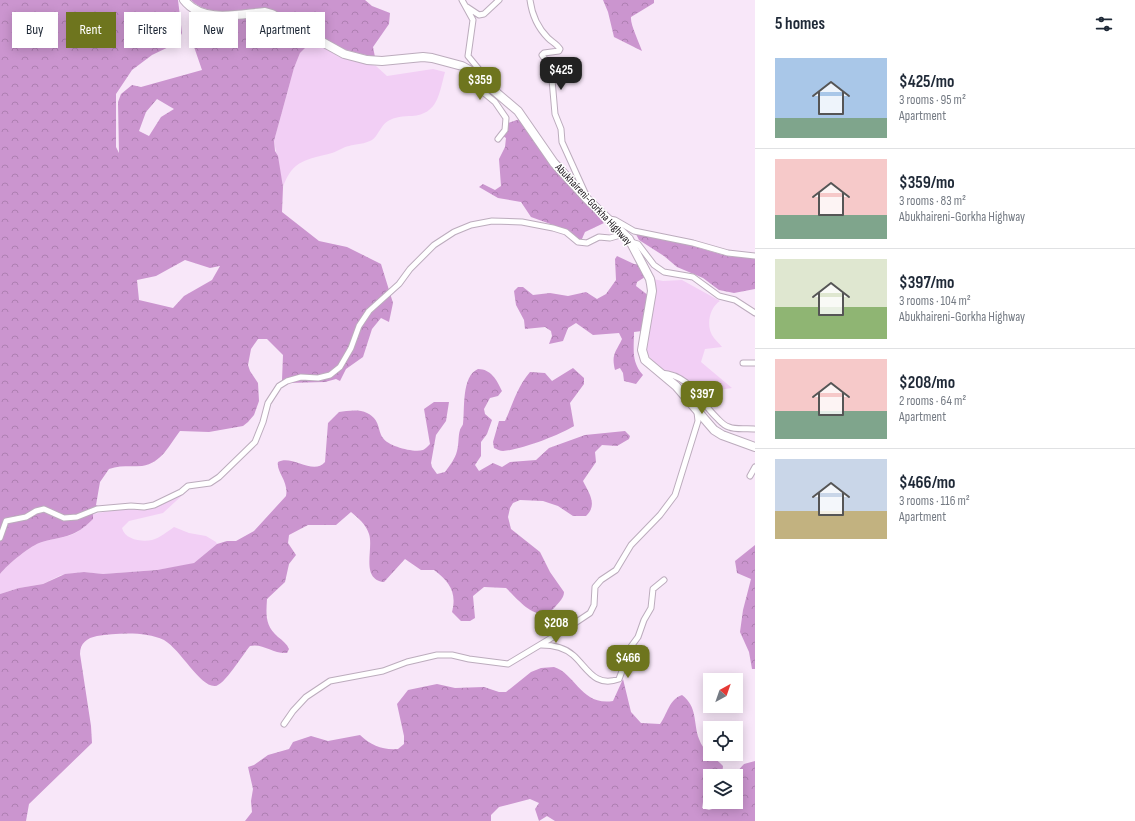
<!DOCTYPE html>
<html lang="en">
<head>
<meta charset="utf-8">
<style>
  body { margin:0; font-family:"Sofia Sans Condensed",sans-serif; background:#f6f6f7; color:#1f2937; height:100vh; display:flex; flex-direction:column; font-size:15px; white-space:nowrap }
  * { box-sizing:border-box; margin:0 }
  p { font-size:13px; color:#747a83 }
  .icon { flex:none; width:22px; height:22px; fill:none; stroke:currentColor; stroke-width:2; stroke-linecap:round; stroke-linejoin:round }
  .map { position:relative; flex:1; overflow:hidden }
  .panel { display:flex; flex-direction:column; background:#fff; width:380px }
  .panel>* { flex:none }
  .guide { position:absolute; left:12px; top:12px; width:380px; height:36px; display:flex; gap:8px }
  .needle { width:26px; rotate:40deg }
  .controls { position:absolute; left:703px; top:673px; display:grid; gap:8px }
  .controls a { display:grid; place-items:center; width:40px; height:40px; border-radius:0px; background:#fff; box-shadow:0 2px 10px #0003; font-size:20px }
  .price { position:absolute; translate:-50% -34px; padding:0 9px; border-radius:8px; background:#6e751e; color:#fff; font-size:13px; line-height:26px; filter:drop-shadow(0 1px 2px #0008) }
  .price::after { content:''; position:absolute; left:50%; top:24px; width:12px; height:9px; margin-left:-6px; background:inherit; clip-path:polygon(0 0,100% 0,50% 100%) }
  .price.current { background:#222; color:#fff }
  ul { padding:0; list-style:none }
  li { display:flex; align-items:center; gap:12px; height:100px; padding:0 20px }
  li+li { border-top:1px solid #e0e1e3 }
  li span { display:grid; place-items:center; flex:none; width:112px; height:80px; border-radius:0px; color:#555 }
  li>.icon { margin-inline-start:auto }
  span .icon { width:48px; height:48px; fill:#fffc; stroke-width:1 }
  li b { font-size:17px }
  h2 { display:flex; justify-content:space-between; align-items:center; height:48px; padding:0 20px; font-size:17px }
  .tag { padding:0 14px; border-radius:0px; background:#fff; box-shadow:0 2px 10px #0003; font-size:14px; line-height:36px }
  .tag.current { background:#6e751e; color:#fff }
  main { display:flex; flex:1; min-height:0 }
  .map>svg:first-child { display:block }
  .grass { fill:#f2cff5 }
  .forest { fill:url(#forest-crowns); fill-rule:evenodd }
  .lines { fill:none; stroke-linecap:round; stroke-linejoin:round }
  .street-casing { stroke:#bcacbd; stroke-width:7 }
  .primary-casing { stroke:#bcacbd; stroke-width:10 }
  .street { stroke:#fff; stroke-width:5 }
  .primary { stroke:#fff; stroke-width:8 }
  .labels { text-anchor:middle; stroke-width:3; stroke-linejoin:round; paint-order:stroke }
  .street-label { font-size:11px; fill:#171117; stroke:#fff }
</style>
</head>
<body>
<main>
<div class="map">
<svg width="755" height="821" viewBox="0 0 755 821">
  <defs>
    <pattern id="forest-crowns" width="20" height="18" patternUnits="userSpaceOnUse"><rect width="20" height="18" fill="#cb95cf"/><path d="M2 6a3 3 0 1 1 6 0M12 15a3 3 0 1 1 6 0" fill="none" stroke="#ae7fb1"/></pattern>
  </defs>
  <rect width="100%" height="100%" fill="#f8e7f9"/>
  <!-- grass -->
  <path class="grass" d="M306,36L339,57L376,66L387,76L433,69L445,72C439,94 438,114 412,116C404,116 394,117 388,121C381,125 378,136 372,140C365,144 356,144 349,146C343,147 338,151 332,153C307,160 293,159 283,187L274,141L294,68L300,53L306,47Z
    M653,279L663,281L682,280L720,301C710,307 706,324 712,335C714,339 719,343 722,347L705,349L701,362L732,388L705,392L700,395L686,379L661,370L647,354L646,343L655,283Z
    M188,490L163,513L129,521L122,528C125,540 142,542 152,540C160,538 168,531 174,527L189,533L206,536L216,542L217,544L194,563L187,565L157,570L103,574L84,572L61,575L43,584L19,588L0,594V574C8,564 31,545 42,542C67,535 74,539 92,519L93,514L167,501Z"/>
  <!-- forest -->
  <path class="forest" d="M0,0H178L182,33L177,43L152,55L132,70L116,94V147L119,153L118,102L121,94L132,85L141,87L202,70L192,41L207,23L228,18L266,17L283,21L306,36V47L300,53L294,68L274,141L275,151L278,156L283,187L282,212L319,241L347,247L381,264L393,303L389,322L381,318L372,329L363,357L346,369L340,381L336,379L325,382L286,383L282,380L283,355L267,339H258L251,349L248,365L250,371L258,383L259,401L254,415L248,422L243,426L209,432L180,431C169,445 162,463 142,466C131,467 120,465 109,469L100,482L96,505L98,506L93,514V519C74,538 67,535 42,542C31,545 8,564 0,574ZM157,99L174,109L161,117L149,136L139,131L146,112ZM185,260L210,268L220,266L212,280L184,296L173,308L139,300L137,280L156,276Z
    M191,0H365L372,6L390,13L389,24L373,47L375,57C360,54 343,50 329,43C311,34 296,17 276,12C250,5 212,21 191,0Z
    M603,0H654V3L631,17C630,24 639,42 642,51L614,37L608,12Z
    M520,119L532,139L546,157L604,223L585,232L581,241L567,230L531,217L521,202L498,198L479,187L483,184L495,190L501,186L499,159L505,147L506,138L503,136L508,123Z
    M636,234L672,240L727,256L755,258V289L734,293L719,290L703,278L677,267L664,256L639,240Z
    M617,256L634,264L640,265L645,277L637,282L636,286L649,296L642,331L634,332C634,349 631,362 643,375L636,384L624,381L623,373L620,368L615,370C611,354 616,352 622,339L619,333L593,335L576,323L568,328L563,341L549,344L552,336L551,331L545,327L525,329L524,320L516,305L514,291L518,287H523L533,295L550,293L568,296L586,292L597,299L606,294L616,280L615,259Z
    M573,368L584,378V384L570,403L574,426C560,435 520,450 503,451C500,451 497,449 494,448L493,442L499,421H505C513,404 517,387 530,372L545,373L552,381Z
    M478,369C491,369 497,380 502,391L498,396L490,398L484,409L485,414L492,420L487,434L481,442V456L475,465L479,471L493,463L502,467L510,462L536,460L549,448L585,435L625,431L630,436L629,439L617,446L602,445L595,452L596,462L583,481C589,493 598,505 586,516H573L558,506L543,501L520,500L513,503L510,508L508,517L511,529L540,552L550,572L564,592C564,598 559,602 555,607C538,626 518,599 506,588L484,587L473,596L475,618L470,621H461L452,612C457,593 450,582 434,570H421L405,559L384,582C360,579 374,549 369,534C366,524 358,518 351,512L336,525H308L289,535L288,543L296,555L289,564L285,582L267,599C266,615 265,626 278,637C283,641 287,644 289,649L287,653C273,654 263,643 250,646C243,654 224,686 215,686C200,687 181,650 164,640C145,631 117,633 97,636C87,638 80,643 80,654L91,726L92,743L29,804L26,821H0V594L19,588L43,584L65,574L84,572L103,574L157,570L194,563L217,544L227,541H236L254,531L286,496C289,481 276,472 278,462C292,454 313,476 325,462L328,423L339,412C347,411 359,409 367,413C381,420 377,430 383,438C388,446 413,453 423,450C425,449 428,446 430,444L424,409L434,402H449L446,421L436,435L431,463L432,467L437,474L445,472C450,465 455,459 457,451C459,444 458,436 460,430C460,429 463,425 463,424C465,411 461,376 478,369Z
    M755,545V669H752L749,652L740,632L743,610L751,579L737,573L735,561Z
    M554,667C576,674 581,706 613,701L623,679L631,712L641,723L660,724C667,715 669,699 682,695C698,707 693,723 699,739C704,753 715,757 723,766L722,776H710V795L703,802L702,808L709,810L728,804L731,802H736V776H733L744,764L755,761V821H555L547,816L539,821L535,809L539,803L530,799L499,807L491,815V821H245L252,812L251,801L253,789L248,767L254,765L268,755L289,749L293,742L311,736L328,741L360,735C372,746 382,750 398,749L404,744V736L397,704L408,690L437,684L455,688L484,687L499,692H506L531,672L541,668Z"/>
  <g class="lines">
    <!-- street casing -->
    <g class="street-casing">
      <path id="street" d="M462,0L473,20L468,56L482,73L485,82
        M530,0C532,15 537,27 548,38C552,42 557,44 560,49L559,51L544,53L542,55L551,68L555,114L561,129L562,142L586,195
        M467,7L479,15L484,14L499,0
        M471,71L469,77L471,82L495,102L506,118L505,130L498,139
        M609,219L615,220L634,231L693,243L728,253L755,256
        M631,242L638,244L654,265L664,272L693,277L719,296L735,300L755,313
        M743,363H755
        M661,373C691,375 698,400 717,418C720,421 724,426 729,427C736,430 747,428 754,429
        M750,476L755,467
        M0,538L6,521L26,517L36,511L44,509L64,518L77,517L97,509L131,506L144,507L154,505L181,492L188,486L210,483L219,477L255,442L263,422L268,403L279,386L287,381L301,377L318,378L330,375L340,367L351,348L359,326L369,311L399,284L410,269L434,245L454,232L471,225L492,221L522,222L553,228L566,232L578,242L587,243L599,237L610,238L624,234
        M541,645C552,645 564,647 573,655C587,667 594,688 619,679L622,671L624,656L638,637L644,620L651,608L653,589L664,580
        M284,724L293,711L306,697L330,681L383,671L407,662L437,655H452L469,659L508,664L563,631L590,613L594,605L595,587L601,580L616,570L631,545L660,515L675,495L698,421L697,412"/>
    </g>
    <!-- primary casing -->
    <g class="primary-casing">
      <path id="primary" d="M184,0C203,24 239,14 265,12L272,14L344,54L367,60L382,61L423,57L432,58L462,66L471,71L518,111L554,163L587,199L629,239L650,279L651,284L652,291L642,350L645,360L676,386L714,430L722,435L755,447"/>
    </g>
    <!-- street -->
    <use href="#street" class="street"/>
    <!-- primary -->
    <use href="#primary" class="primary"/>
  </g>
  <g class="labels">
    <!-- street labels -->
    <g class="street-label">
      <text transform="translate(594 204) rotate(47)" y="4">Abukhaireni-Gorkha Highway</text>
    </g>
  </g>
</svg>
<div class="controls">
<a><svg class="needle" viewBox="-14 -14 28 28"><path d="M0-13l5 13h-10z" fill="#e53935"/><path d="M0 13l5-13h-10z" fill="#747a83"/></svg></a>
<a><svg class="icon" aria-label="locate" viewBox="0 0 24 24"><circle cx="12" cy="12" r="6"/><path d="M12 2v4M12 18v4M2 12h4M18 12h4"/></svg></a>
<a><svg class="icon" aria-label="layers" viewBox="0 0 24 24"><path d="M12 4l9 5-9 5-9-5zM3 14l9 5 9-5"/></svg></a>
</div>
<b class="price current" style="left:561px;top:91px">$425</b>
<b class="price" style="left:480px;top:101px">$359</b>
<b class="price" style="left:702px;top:415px">$397</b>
<b class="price" style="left:556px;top:644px">$208</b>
<b class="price" style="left:628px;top:679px">$466</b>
<div class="guide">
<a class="tag">Buy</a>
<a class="tag current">Rent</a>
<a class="tag">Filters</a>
<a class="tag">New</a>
<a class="tag">Apartment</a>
</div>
</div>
<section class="panel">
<h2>5 homes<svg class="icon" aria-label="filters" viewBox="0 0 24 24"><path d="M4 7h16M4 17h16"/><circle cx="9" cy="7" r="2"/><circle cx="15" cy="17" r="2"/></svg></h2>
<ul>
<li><span style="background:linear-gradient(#a9c7e8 75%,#7fa58c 0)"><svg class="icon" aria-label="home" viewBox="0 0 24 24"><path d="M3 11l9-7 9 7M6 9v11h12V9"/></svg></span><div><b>$425/mo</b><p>3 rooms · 95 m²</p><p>Apartment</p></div></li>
<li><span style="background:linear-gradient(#f6c9c9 70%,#7fa58c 0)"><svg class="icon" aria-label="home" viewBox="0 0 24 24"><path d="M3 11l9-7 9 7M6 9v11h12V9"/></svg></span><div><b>$359/mo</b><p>3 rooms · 83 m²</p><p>Abukhaireni-Gorkha Highway</p></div></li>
<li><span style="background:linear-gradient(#dfe7d0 60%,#8fb573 0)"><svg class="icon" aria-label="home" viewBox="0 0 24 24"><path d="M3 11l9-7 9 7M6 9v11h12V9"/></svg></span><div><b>$397/mo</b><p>3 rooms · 104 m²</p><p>Abukhaireni-Gorkha Highway</p></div></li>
<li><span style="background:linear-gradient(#f6c9c9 65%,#7fa58c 0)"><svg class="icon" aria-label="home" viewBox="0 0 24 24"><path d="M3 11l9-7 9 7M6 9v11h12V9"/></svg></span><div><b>$208/mo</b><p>2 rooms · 64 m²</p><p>Apartment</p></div></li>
<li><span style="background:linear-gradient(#c9d6e8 65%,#c2b280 0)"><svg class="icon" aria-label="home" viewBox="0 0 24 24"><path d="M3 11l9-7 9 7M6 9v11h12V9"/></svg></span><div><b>$466/mo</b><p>3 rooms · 116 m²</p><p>Apartment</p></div></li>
</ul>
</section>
</main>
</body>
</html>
